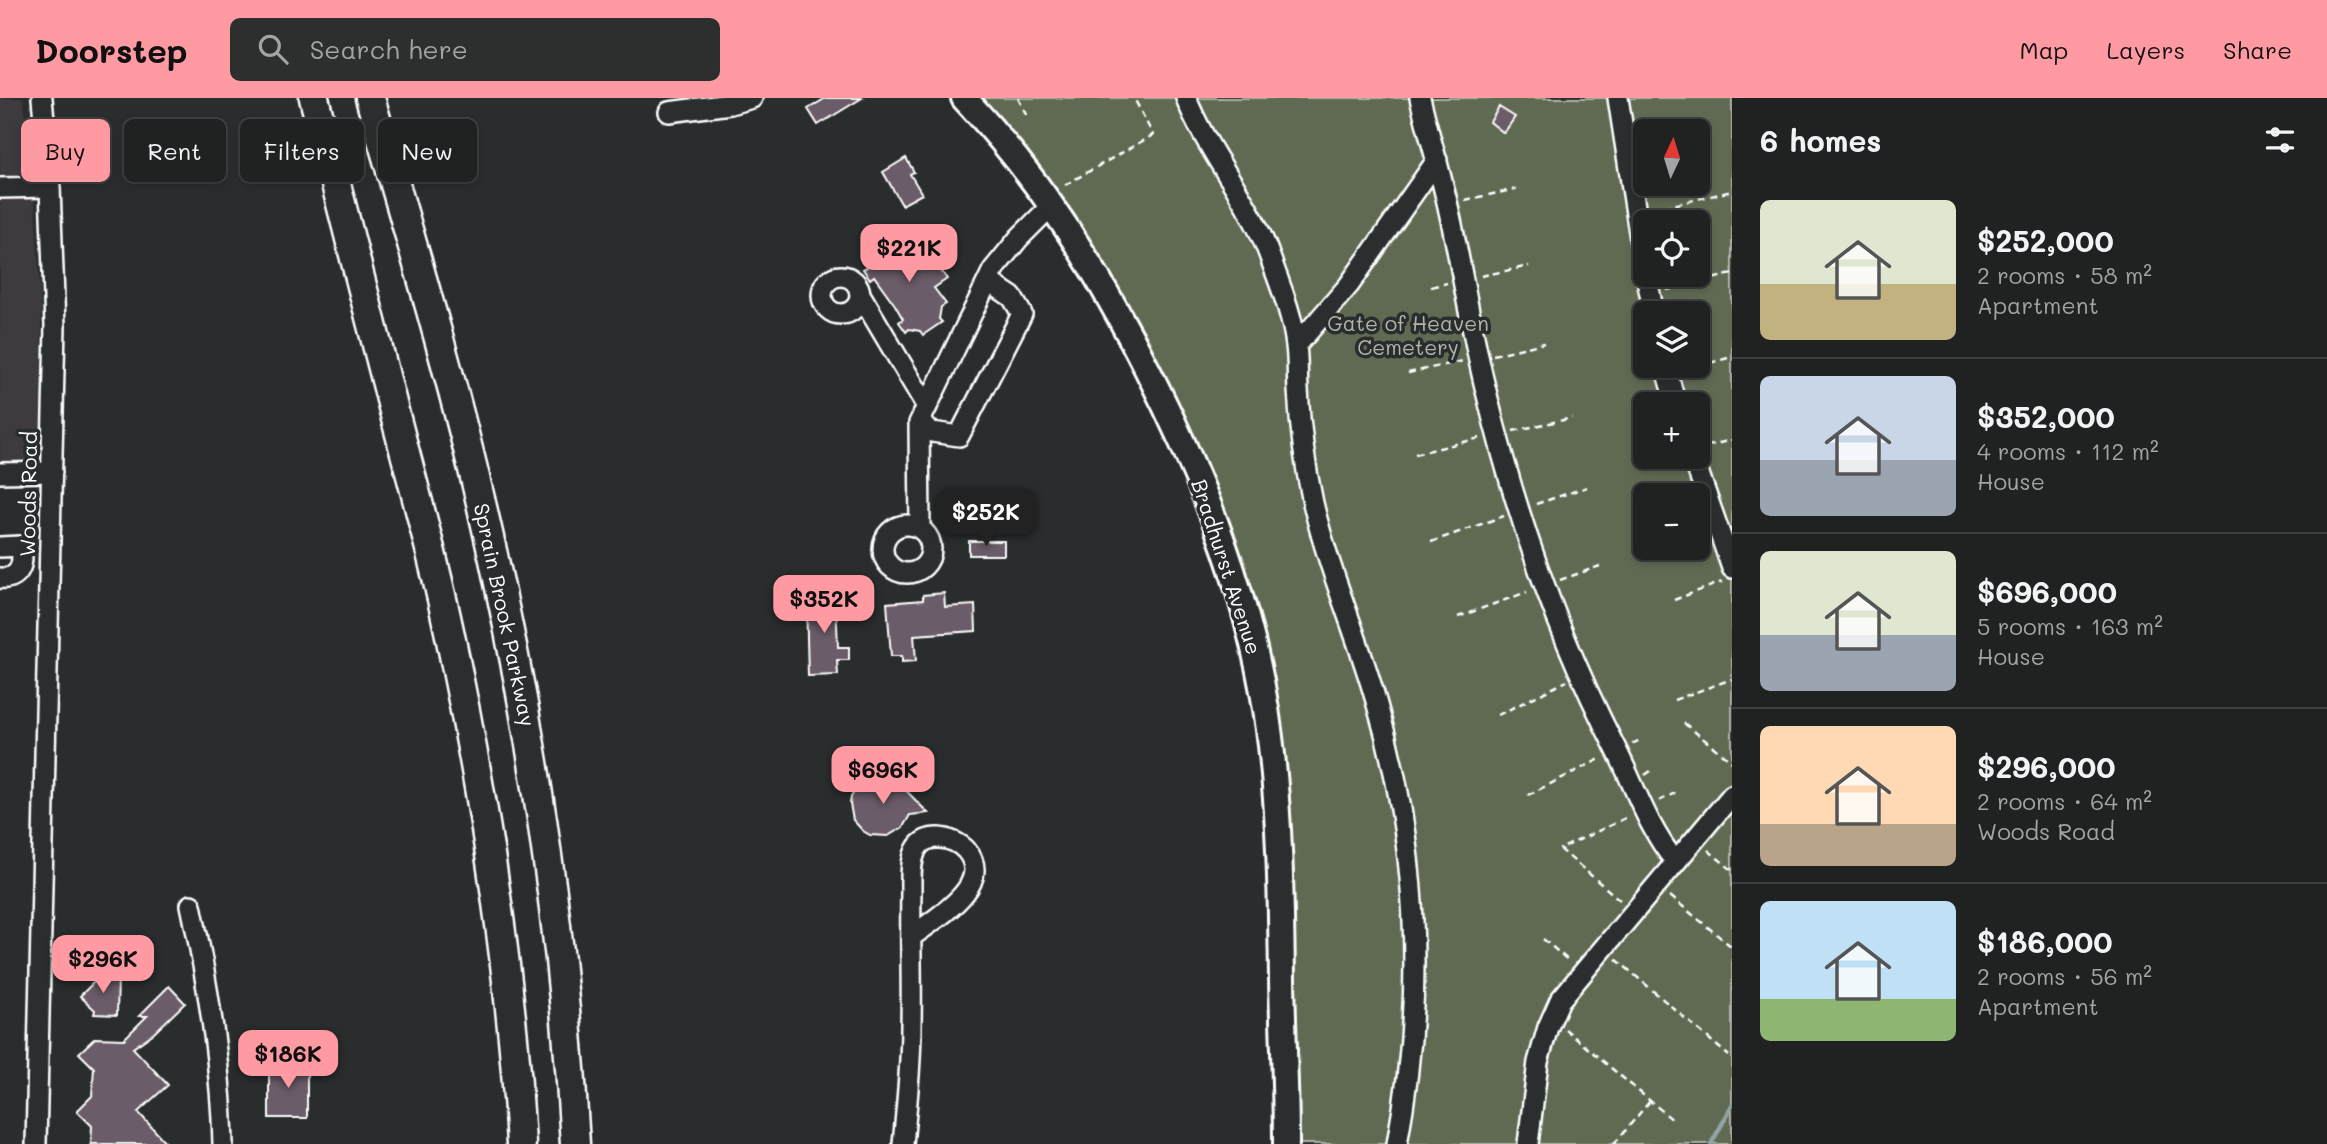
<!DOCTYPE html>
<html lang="en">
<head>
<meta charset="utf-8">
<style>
  body { margin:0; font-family:Mali,sans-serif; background:#2d2f2f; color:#f1f3f6; height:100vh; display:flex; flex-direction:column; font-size:26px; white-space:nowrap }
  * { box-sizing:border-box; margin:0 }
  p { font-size:23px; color:#a2a4a5 }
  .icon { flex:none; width:38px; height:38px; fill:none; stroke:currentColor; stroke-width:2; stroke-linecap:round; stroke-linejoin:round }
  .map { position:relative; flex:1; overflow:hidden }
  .panel { display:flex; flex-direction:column; background:#202222; width:595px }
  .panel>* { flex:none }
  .top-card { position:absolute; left:21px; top:21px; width:665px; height:63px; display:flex; gap:14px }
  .needle { width:46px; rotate:4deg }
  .tools { position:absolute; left:1633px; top:21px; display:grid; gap:14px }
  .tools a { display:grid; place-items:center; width:77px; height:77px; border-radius:10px; background:#202222; box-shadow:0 4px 10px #0003,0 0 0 2px #3d3f40; font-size:35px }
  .price { position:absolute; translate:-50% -60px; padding:0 16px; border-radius:14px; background:#ff9aa2; color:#111; font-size:23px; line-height:46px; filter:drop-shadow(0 2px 4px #0008) }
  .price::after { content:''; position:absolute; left:50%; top:42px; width:21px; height:16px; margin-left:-10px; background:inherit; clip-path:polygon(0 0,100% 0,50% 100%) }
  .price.selected { background:#222; color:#fff }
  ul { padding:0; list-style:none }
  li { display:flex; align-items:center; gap:21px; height:175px; padding:0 28px }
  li+li { border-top:2px solid #3d3f40 }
  li span { display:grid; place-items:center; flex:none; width:196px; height:140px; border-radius:10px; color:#555 }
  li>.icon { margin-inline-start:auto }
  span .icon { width:84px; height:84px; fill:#fffc; stroke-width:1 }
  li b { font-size:30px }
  h2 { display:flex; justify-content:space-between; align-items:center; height:84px; padding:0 28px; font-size:30px }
  .tag { padding:0 24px; border-radius:10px; background:#202222; box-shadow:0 4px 10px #0003,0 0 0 2px #3d3f40; font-size:24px; line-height:63px }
  .tag.selected { background:#ff9aa2; color:#111 }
  header { display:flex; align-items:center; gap:42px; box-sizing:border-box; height:98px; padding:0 35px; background:#ff9aa2; color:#111 }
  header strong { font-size:33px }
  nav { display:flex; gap:38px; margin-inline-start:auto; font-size:24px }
  .search { width:490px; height:63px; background:#2d2f2f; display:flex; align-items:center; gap:18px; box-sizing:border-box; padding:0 24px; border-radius:10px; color:#a2a4a5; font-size:26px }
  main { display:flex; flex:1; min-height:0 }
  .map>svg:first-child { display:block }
  .built { fill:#3e3b3f }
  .green { fill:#616b52; stroke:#b0b5a8; stroke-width:2; fill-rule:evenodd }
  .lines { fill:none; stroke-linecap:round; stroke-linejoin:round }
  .stream { stroke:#92a4a6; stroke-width:4.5 }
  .building { fill:#6b5c67; stroke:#fff; stroke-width:2 }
  .minor-casing { stroke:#fff; stroke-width:24 }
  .major-casing { stroke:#fff; stroke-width:30 }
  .highway-casing { stroke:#fff; stroke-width:33 }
  .path { stroke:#fff; stroke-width:2.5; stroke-dasharray:7 5; stroke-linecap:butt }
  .minor { stroke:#2a2d2e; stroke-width:19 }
  .major { stroke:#2a2d2e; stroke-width:24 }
  .highway { stroke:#2a2d2e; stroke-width:28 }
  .labels { text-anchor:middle; stroke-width:7; stroke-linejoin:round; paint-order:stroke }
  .park-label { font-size:21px; fill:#b0b5a8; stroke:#2a2d2e }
  .street-label { font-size:21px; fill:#fff; stroke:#2a2d2e }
</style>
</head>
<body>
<header>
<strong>Doorstep</strong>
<div class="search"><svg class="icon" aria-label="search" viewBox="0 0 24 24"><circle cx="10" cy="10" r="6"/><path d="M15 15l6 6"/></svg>Search here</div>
<nav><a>Map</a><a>Layers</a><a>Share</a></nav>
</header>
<main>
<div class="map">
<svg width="1732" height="1046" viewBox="0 0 1732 1046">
  <rect width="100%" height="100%" fill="#2a2d2e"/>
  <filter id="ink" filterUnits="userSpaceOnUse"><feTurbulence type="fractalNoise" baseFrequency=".0143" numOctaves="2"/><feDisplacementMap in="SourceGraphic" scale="14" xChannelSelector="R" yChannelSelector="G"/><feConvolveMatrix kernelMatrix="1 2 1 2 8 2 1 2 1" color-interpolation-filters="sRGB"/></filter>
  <g filter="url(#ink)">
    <!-- built -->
    <path class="built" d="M0,0H23L35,108L41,211L42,339L38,354L28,361L0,363Z"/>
    <!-- green -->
    <path class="green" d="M977,0H1732V1046H1297L1288,706L1273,581L1258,518L1237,449L1208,370L1147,239L1102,163L1052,87ZM1645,33H1698V86H1645ZM1645,124H1698V177H1645ZM1645,215H1698V268H1645ZM1645,306H1698V359H1645ZM1645,397H1698V450H1645Z"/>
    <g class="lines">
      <!-- stream -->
      <path class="stream" d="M1711,1046L1732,1008"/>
    </g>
    <!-- building -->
    <path class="building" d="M826,0H862L818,27L808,11Z
      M1499,9L1515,19L1504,35L1490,24Z
      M906,60L914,74L910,76L922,96L902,107L883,74Z
      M886,141L888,144L900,147L904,144L915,161L927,152L947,181L934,190L946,206L941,209L939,221L942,224L923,237L920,233L909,231L906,234L899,224L903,221L895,207L874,178L870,181L863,171L867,169L871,157L868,154Z
      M969,443H1004V457H969Z
      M835,481L838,549H849V562H837L838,577L808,578L806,502H815Z
      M944,495L945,509L975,507L976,533L914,537L916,563L902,564V558H891L887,505L923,502V497Z
      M877,678L895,681L928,715L910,717L903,729L888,738L870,737L863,733L853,722L850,706L851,699L860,685Z
      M96,878L118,879L117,917L94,916L95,912L80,898L95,883Z
      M169,888L185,905L154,935L133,950L168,987L138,1014L167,1046H91L92,1028L77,1013L92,998L94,970L79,955L95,940L124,941L147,918H139Z
      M307,964V1020H269V965Z"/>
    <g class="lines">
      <!-- minor casing -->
      <g class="minor-casing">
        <path id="minor" d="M1186,0C1208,56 1250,102 1270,159C1280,187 1293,218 1296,248C1298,262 1297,277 1298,292C1300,330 1305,368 1313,405C1329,473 1357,536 1376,603C1419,749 1425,896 1397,1046
          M1420,0C1429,38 1441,75 1449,113C1462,171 1471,231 1485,289C1515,415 1557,536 1616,651C1635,689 1648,730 1675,763
          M1618,0L1645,173
          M669,14L730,6L752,0
          M0,90L50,89
          M1646,177L1654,215
          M822 197a19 19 0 1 1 38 0a19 19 0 1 1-38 0Z
          M860,196L927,309
          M1296,248L1349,187L1437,62
          M1665,268L1676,306
          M919,325L932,334L959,338L1022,216L1012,199L988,183
          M1693,359L1732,470
          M0,375L52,374
          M883 451a24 24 0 1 1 48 0a24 24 0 1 1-48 0Z
          M920,430L919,325L993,172L1019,140L1052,107
          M0,449L20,448C25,465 20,482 0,480
          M191,807C208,886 221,965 223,1046
          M36,1046L55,228L50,89L42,0
          M903,1046C907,1007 911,967 911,928C912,884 910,839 911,794C911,781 910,765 916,752C925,733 954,739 966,752C996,787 934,821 911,839
          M1528,1046L1538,964L1548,929L1560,902L1732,697"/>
      </g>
      <!-- major casing -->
      <g class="major-casing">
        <path id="major" d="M964,0C1042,83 1096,170 1147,271C1206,387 1254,510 1270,639C1280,720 1281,801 1282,882C1283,937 1286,991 1286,1046"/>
      </g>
      <!-- highway casing -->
      <g class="highway-casing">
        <path id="highway" d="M314,0C341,106 368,211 395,317C416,397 438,476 454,557C487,718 512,882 521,1046
          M370,0C407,129 446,258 477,388C529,604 563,824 575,1046"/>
      </g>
      <!-- path -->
      <path class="path" d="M1018,0L1027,18
        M1065,87L1153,37L1134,0
        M1465,102L1516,91
        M1652,112L1732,93
        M1481,178L1529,168
        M1431,189L1447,185
        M1667,192L1732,176
        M1493,257L1544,245
        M1698,268L1732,259
        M1684,271L1697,268
        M1408,275L1463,263
        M1513,333L1572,320
        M1707,348L1732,342
        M1415,356L1480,340
        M1536,406L1587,389
        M1431,444L1504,418
        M1560,482L1600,468
        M1674,502L1722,484
        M1458,519L1527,494
        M1674,602L1732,581
        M1498,617L1567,583
        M1684,625L1732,664
        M1632,646L1640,642
        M1645,677L1654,671
        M1528,697L1600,661
        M1659,703L1675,695
        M1708,752L1732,772
        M1670,798L1732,849
        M1620,802L1560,751L1628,719
        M1543,841L1569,863
        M1616,861L1729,958
        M1565,931L1674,1023
        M1614,1046L1650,1003"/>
      <!-- minor -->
      <use href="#minor" class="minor"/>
      <!-- major -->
      <use href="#major" class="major"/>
      <!-- highway -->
      <use href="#highway" class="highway"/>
    </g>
  </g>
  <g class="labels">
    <!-- park labels -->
    <g class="park-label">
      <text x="1408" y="233">Gate of Heaven<tspan x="1408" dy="24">Cemetery</tspan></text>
    </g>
    <!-- street labels -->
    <g class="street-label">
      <text transform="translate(29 396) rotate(-89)" y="7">Woods Road</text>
      <text transform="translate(1226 469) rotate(72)" y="7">Bradhurst Avenue</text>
      <text transform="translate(504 517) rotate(78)" y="7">Sprain Brook Parkway</text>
    </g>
  </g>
</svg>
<div class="tools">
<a><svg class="needle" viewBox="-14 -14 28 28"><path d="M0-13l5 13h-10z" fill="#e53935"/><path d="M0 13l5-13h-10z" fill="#a2a4a5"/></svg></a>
<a><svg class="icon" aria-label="locate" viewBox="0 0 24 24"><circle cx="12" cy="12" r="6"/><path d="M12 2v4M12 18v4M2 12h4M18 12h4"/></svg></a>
<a><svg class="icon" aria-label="layers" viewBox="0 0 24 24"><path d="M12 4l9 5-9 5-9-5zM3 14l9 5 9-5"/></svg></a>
<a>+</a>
<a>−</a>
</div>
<b class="price" style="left:909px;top:186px">$221K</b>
<b class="price selected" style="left:986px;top:450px">$252K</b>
<b class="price" style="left:824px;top:537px">$352K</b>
<b class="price" style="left:883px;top:708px">$696K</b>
<b class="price" style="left:103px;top:897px">$296K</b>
<b class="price" style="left:288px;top:992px">$186K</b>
<div class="top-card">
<a class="tag selected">Buy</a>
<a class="tag">Rent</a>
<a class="tag">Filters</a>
<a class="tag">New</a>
</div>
</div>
<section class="panel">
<h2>6 homes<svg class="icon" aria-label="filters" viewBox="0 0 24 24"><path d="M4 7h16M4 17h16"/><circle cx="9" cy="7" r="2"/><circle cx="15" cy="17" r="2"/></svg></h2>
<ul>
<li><span style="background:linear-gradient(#dfe7d0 60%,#c2b280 0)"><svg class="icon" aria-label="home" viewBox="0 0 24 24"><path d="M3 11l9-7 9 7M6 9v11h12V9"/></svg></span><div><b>$252,000</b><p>2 rooms · 58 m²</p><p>Apartment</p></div></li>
<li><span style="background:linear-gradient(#c9d6e8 60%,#9aa5b1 0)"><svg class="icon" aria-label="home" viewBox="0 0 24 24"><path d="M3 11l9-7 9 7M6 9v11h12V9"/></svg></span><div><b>$352,000</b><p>4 rooms · 112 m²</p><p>House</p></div></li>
<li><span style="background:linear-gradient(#dfe7d0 60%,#9aa5b1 0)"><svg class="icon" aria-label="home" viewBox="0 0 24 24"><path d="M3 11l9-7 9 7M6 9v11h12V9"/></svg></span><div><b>$696,000</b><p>5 rooms · 163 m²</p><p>House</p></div></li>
<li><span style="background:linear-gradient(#ffd9b3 70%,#b9a48a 0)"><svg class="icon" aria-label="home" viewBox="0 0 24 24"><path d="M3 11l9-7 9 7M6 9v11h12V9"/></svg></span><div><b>$296,000</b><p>2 rooms · 64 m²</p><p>Woods Road</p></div></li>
<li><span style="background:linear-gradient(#bfe0f5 70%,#8fb573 0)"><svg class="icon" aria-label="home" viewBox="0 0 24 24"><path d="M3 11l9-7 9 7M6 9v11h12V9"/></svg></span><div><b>$186,000</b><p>2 rooms · 56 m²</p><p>Apartment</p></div></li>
</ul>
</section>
</main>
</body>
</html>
